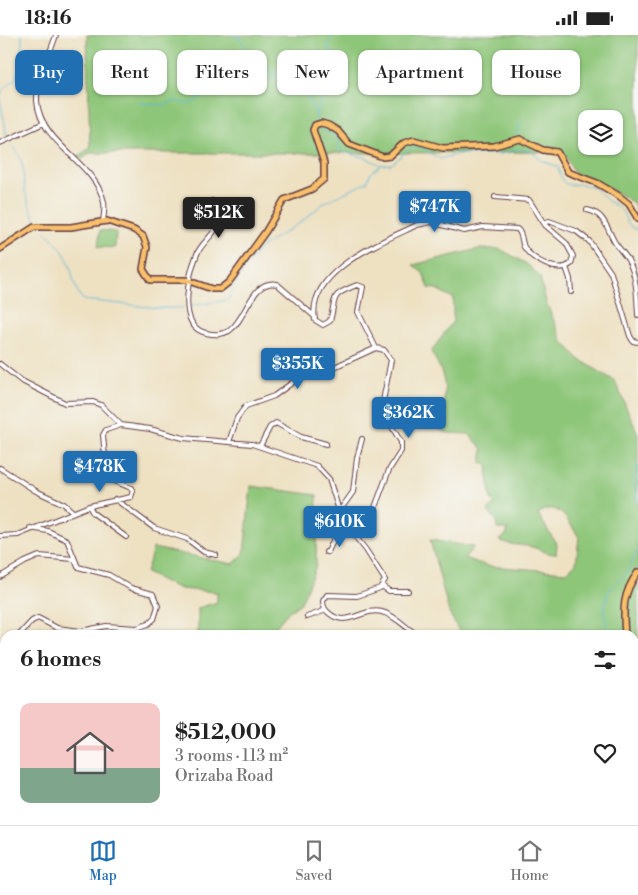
<!DOCTYPE html>
<html lang="en">
<head>
<meta charset="utf-8">
<style>
  body { margin:0; font-family:"Libre Bodoni",serif; background:#f2f2f2; color:#222; height:100vh; display:flex; flex-direction:column; font-size:19px; white-space:nowrap }
  * { box-sizing:border-box; margin:0 }
  p { font-size:16px; color:#767676 }
  .icon { flex:none; width:28px; height:28px; fill:none; stroke:currentColor; stroke-width:2; stroke-linecap:round; stroke-linejoin:round }
  .map { position:relative; flex:1; overflow:hidden }
  .drawer { position:absolute; left:0px; top:595px; width:639px; height:195px; display:flex; flex-direction:column; background:#fff; border-radius:15px 15px 0 0; box-shadow:0 1px 4px #0004 }
  .drawer>* { flex:none }
  .banner { position:absolute; left:15px; top:15px; width:609px; height:45px; display:flex; gap:10px }
  .buttons { position:absolute; left:578px; top:75px; display:grid; gap:10px }
  .buttons a { display:grid; place-items:center; width:45px; height:45px; border-radius:10px; background:#fff; box-shadow:0 1px 4px #0004; font-size:25px }
  .price { position:absolute; translate:-50% -42px; padding:0 11px; border-radius:5px; background:#1f6fb2; color:#fff; font-size:16px; line-height:32px; filter:drop-shadow(0 1px 2px #0008) }
  .price::after { content:''; position:absolute; left:50%; top:30px; width:15px; height:11px; margin-left:-8px; background:inherit; clip-path:polygon(0 0,100% 0,50% 100%) }
  .price.on { background:#222; color:#fff }
  ul { padding:0; list-style:none }
  li { display:flex; align-items:center; gap:15px; height:125px; padding:0 20px }
  li+li { border-top:1px solid #e0e0e0 }
  li span { display:grid; place-items:center; flex:none; width:140px; height:100px; border-radius:10px; color:#555 }
  li>.icon { margin-inline-start:auto }
  span .icon { width:60px; height:60px; fill:#fffc; stroke-width:1 }
  li b { font-size:21px }
  h2 { display:flex; justify-content:space-between; align-items:center; height:60px; padding:0 20px; font-size:21px }
  .tag { padding:0 18px; border-radius:10px; background:#fff; box-shadow:0 1px 4px #0004; font-size:18px; line-height:45px }
  .tag.on { background:#1f6fb2; color:#fff }
  .status { display:flex; justify-content:space-between; align-items:center; height:35px; padding:0 25px; background:#fff; direction:ltr }
  .status svg { height:14px; fill:currentColor }
  .dock { display:flex; justify-content:space-around; align-items:center; height:70px; border-top:1px solid #e0e0e0; background:#fff; font-size:14px; color:#767676 }
  .dock a { display:grid; justify-items:center; gap:2px }
  .dock .on { color:#1f6fb2 }
  .map>svg:first-child { display:block }
  .green { fill:#8ec679; stroke:#6c7252; fill-rule:evenodd }
  .lines { fill:none; stroke-linecap:round; stroke-linejoin:round }
  .stream { stroke:#59b7d8; stroke-width:1 }
  .minor-casing { stroke:#633c42; stroke-width:6 }
  .major-casing { stroke:#633c42; stroke-width:8 }
  .minor { stroke:#fff; stroke-width:4 }
  .major { stroke:#f8bf6c; stroke-width:5 }
</style>
</head>
<body>
<div class="status"><b>18:16</b><svg viewBox="0 0 49 12"><path d="M0 12V9h3v3zM5 12V6h3v6zM10 12V3h3v9zM15 12V0h3v12zM26 1h20v11H26zM47 4h2v5h-2z"/></svg></div>
<div class="map">
<svg width="638" height="790" viewBox="0 0 638 790">
  <rect width="100%" height="100%" fill="#f6f6f2"/>
  <filter id="ink" filterUnits="userSpaceOnUse"><feTurbulence type="fractalNoise" baseFrequency=".02" numOctaves="2"/><feDisplacementMap in="SourceGraphic" scale="10" xChannelSelector="R" yChannelSelector="G"/><feConvolveMatrix kernelMatrix="1 2 1 2 8 2 1 2 1" color-interpolation-filters="sRGB"/></filter>
  <filter id="wash" filterUnits="userSpaceOnUse"><feTurbulence type="fractalNoise" baseFrequency=".0096" numOctaves="4" result="noise"/><feDisplacementMap in="SourceGraphic" scale="20" xChannelSelector="R" yChannelSelector="G"/><feGaussianBlur stdDeviation="1.12" result="paint"/><feColorMatrix in="noise" values="0 0 0 0 0 0 0 0 0 0 0 0 0 0 0 0 0 1.4 0 .05"/><feComposite in="paint" operator="in"/></filter>
  <g filter="url(#wash)">
    <rect width="100%" height="100%" fill="#eee1c2"/>
    <!-- green -->
    <path class="green" d="M87,0H638V181L634,168L609,153L575,139L565,120L541,117L392,118L388,122L377,118H90L81,125L78,121L90,113ZM586,84H614V111H586Z
      M100,195L116,197L115,213L98,212Z
      M478,214H500L527,229L540,242L546,267L563,307L579,324L615,346L638,399V622H634V600H461L449,577L430,505L474,512L464,523L488,531L567,537L576,528L579,502C568,487 558,463 538,479L557,510L556,519C546,519 540,514 532,512C520,509 509,511 499,505L506,500L508,494H497L496,485L488,476L495,468L492,466L490,461L487,430L481,428L483,414L469,399L447,398L439,394C446,362 450,346 431,317L453,286V263L436,254L429,253L423,238L413,230Z
      M251,451L317,460L316,531L301,568L288,577L269,600H198V573L217,567V557L180,554L146,538L153,513L233,529L244,519Z
      M509,785H605L607,790H512Z"/>
    <g class="lines">
      <!-- stream -->
      <path class="stream" d="M232,0L239,2L252,21L268,31L276,40L303,53L316,79V85
        M138,68L163,70L175,66L190,69L214,54L233,46H243L252,41L272,44L277,41
        M316,79L325,55L323,38L336,26L334,18L327,12L332,0
        M318,92L337,102L339,113L342,117L364,122L381,130L392,129L412,112H420L440,124L457,119H501L518,114L531,116L541,125L558,132C564,162 574,143 591,152C598,155 601,159 606,164C609,168 615,169 619,173C629,182 622,189 638,195
        M517,101L521,87
        M7,102L0,64L2,56L16,43L22,20V0
        M11,109C24,125 23,130 24,149C25,162 31,175 37,187
        M45,196C53,205 65,216 69,228C75,246 71,248 83,265L158,273H183
        M190,271L228,265L240,239L260,213L301,187L325,167L367,147L371,138L381,130
        M638,431L634,442L638,468
        M608,600L604,577L608,557L626,539L638,515
        M611,785L619,790"/>
    </g>
  </g>
  <g filter="url(#ink)">
    <g class="lines">
      <!-- minor casing -->
      <g class="minor-casing">
        <path id="minor" d="M56,0C50,20 36,45 37,66C40,109 95,127 104,167C105,173 104,180 103,186
          M0,108L44,88
          M212,166C217,172 221,178 219,187C216,199 202,207 197,219C189,239 176,291 206,298C215,300 221,300 229,296C247,284 251,244 277,249L314,281
          M587,175C604,178 607,193 614,206C618,213 624,218 628,225C637,241 637,262 638,280
          M544,188L549,186L576,196L589,206L611,238L630,301L633,306L638,307
          M566,232L570,244L571,257
          M376,313L358,277L363,252L357,250C328,261 337,262 330,286L323,290L315,285C306,236 382,207 417,190L431,187L464,196L483,192L517,194C523,199 521,206 524,212C532,225 558,239 571,229L573,221L566,208L545,190L529,165L495,162
          M0,329L20,345L65,368L93,367L101,370L121,390
          M121,390L150,394L183,403L252,409L317,431L329,444L342,485L366,515L385,545L380,553L357,561L327,560L323,566C323,572 325,575 330,579C348,593 363,572 382,577C397,581 405,593 418,600
          M229,407L237,383L246,371L274,361L300,342L321,338L376,313
          M260,411L270,392L276,388L301,402L326,409
          M0,433L36,456L64,469L73,477
          M115,464L154,493L187,504L204,517L216,520
          M89,471L93,478L126,502
          M338,478L353,457L357,423L362,404
          M346,492L374,475L389,435L401,416V407L387,384L383,366L391,325L384,315L376,313
          M0,501L18,500L89,471L131,462L133,456L131,453L107,443L103,400L106,395L121,390
          M326,517H328L342,485
          M0,542L25,527L39,521L74,524
          M382,551L389,556H408
          M307,582L326,575
          M19,600L32,586L38,583L57,593L81,596L106,591L137,593L148,589L154,584L158,571L153,559L131,553L109,540L78,532L67,505L48,496L30,493
          M0,623L5,617
          M0,654H5
          M0,684L5,683
          M0,687L5,686
          M0,726L5,721
          M634,727L638,728
          M308,785L314,790
          M450,785L452,790
          M97,786L108,785"/>
      </g>
      <!-- major casing -->
      <g class="major-casing">
        <path id="major" d="M0,214L34,192H71L107,186L134,195L143,201L147,212L143,234L150,245H186L212,254H220L229,247L266,196L284,165L312,154L324,144V128L313,95L315,90L321,88L328,90L338,96L349,109L383,122L390,121L404,108L414,105L443,113L494,111L520,104L543,115L557,117L568,137L597,148L619,161L629,169L638,184
          M625,600C623,574 622,559 638,537
          M634,783L638,787"/>
      </g>
      <!-- minor -->
      <use href="#minor" class="minor"/>
      <!-- major -->
      <use href="#major" class="major"/>
    </g>
  </g>
</svg>
<div class="buttons">
<a><svg class="icon" aria-label="layers" viewBox="0 0 24 24"><path d="M12 4l9 5-9 5-9-5zM3 14l9 5 9-5"/></svg></a>
</div>
<b class="price" style="left:435px;top:198px">$747K</b>
<b class="price on" style="left:219px;top:204px">$512K</b>
<b class="price" style="left:298px;top:355px">$355K</b>
<b class="price" style="left:409px;top:404px">$362K</b>
<b class="price" style="left:100px;top:458px">$478K</b>
<b class="price" style="left:340px;top:513px">$610K</b>
<div class="banner">
<a class="tag on">Buy</a>
<a class="tag">Rent</a>
<a class="tag">Filters</a>
<a class="tag">New</a>
<a class="tag">Apartment</a>
<a class="tag">House</a>
</div>
<section class="drawer">
<h2>6 homes<svg class="icon" aria-label="filters" viewBox="0 0 24 24"><path d="M4 7h16M4 17h16"/><circle cx="9" cy="7" r="2"/><circle cx="15" cy="17" r="2"/></svg></h2>
<ul>
<li><span style="background:linear-gradient(#f6c9c9 65%,#7fa58c 0)"><svg class="icon" aria-label="home" viewBox="0 0 24 24"><path d="M3 11l9-7 9 7M6 9v11h12V9"/></svg></span><div><b>$512,000</b><p>3 rooms · 113 m²</p><p>Orizaba Road</p></div><svg class="icon" aria-label="heart" viewBox="0 0 24 24"><path d="M12 20l-8-8c-3-5 5-10 8-4 3-6 11-1 8 4z"/></svg></li>
</ul>
</section>
</div>
<nav class="dock">
<a class="on"><svg class="icon" aria-label="map" viewBox="0 0 24 24"><path d="M3 6l6-2 6 2 6-2v14l-6 2-6-2-6 2zM9 4v14M15 6v14"/></svg>Map</a>
<a><svg class="icon" aria-label="saved" viewBox="0 0 24 24"><path d="M7 4h10v16l-5-4-5 4z"/></svg>Saved</a>
<a><svg class="icon" aria-label="home" viewBox="0 0 24 24"><path d="M3 11l9-7 9 7M6 9v11h12V9"/></svg>Home</a>
</nav>
</body>
</html>
